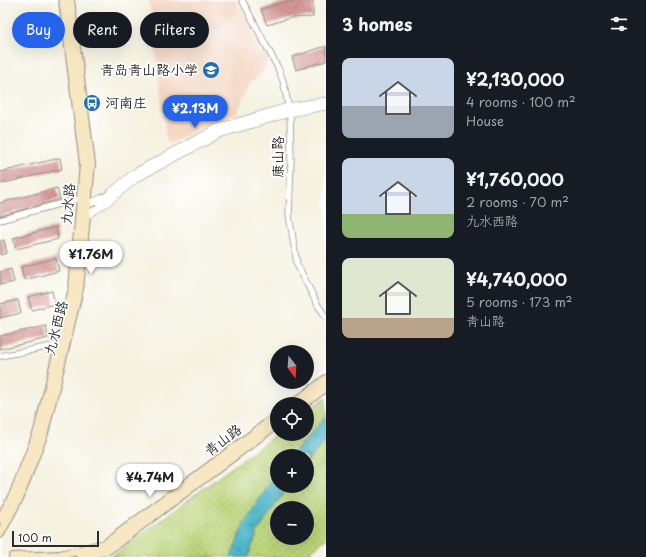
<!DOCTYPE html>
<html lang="en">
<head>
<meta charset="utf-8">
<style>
  body { margin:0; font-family:"Playpen Sans","LXGW WenKai TC",sans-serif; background:#20242c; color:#f1f3f6; height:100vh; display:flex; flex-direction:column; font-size:15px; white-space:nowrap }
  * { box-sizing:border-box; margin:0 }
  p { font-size:13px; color:#9ea1a6 }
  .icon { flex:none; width:22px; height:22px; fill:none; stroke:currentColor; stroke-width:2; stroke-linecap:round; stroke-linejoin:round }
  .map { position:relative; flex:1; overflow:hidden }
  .sheet { display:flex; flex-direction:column; background:#171b24; width:320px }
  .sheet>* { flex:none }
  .guide { position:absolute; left:12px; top:12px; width:254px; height:36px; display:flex; gap:8px }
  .needle { width:26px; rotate:163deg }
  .tools { position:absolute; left:270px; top:345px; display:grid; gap:8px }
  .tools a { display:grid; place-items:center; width:44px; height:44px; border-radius:50%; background:#171b24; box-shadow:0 4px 16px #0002; font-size:20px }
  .scale { position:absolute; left:12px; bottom:10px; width:87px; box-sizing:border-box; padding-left:4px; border:2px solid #2b2b2b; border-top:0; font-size:11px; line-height:14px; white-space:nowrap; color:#2b2b2b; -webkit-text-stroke:3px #fff; paint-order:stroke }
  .price { position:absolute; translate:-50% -34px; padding:0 9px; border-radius:14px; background:#fff; color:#222; font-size:13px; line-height:26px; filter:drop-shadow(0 1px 2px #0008) }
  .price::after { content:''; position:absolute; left:50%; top:24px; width:12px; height:9px; margin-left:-6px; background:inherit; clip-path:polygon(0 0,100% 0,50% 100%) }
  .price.selected { background:#2563eb; color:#fff }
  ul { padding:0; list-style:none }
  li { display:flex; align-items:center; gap:12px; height:100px; padding:0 16px }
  li span { display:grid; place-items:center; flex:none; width:112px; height:80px; border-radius:8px; color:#555 }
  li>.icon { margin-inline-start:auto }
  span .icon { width:48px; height:48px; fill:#fffc; stroke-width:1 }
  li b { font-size:17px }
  h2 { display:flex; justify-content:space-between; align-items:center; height:48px; padding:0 16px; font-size:17px }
  .chip { padding:0 14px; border-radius:18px; background:#171b24; box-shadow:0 4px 16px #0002; font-size:14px; line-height:36px }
  .chip.selected { background:#2563eb; color:#fff }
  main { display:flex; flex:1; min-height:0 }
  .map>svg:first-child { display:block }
  .built { fill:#f3d4bf }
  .green { fill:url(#green-dots); stroke:#748052; fill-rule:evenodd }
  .water { fill:url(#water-ripples); stroke:#3c707a }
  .building { fill:url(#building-hatch) }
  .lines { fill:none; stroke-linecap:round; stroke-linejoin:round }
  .minor-casing { stroke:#908e86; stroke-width:7 }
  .tertiary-casing { stroke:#908e86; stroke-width:8 }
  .secondary-casing { stroke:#908e86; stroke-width:10 }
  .minor { stroke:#fff; stroke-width:5.5 }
  .tertiary { stroke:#fff; stroke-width:7 }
  .secondary { stroke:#f7e8c3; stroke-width:8 }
  .labels { text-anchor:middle; stroke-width:3.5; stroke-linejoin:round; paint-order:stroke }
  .poi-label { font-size:14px; fill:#2b2b2b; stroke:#fff; text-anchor:end }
  .street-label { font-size:14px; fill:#2b2b2b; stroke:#fff }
</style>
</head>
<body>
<main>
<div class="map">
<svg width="326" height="557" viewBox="0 0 326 557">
  <defs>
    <pattern id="green-dots" width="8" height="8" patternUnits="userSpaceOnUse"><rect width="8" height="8" fill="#bcd479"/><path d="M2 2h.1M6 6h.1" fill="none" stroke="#a2b669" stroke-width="1.8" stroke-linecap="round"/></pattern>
    <pattern id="water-ripples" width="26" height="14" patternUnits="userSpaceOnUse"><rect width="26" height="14" fill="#4cb5c9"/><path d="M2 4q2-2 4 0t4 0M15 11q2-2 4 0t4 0" fill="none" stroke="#3f93a3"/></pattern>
    <pattern id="building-hatch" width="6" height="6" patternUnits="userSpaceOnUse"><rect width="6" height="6" fill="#d79897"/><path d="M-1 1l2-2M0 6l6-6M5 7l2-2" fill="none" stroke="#af7c7b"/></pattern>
  </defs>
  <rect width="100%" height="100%" fill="#fff"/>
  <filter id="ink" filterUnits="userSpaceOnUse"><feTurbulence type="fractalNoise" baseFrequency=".025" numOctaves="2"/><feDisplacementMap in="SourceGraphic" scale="8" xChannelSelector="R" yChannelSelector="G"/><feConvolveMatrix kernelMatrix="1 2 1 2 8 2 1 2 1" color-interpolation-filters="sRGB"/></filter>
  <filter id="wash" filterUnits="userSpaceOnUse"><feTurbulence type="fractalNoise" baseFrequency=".012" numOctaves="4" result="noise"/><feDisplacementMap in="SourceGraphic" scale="16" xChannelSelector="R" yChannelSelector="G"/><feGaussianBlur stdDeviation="0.9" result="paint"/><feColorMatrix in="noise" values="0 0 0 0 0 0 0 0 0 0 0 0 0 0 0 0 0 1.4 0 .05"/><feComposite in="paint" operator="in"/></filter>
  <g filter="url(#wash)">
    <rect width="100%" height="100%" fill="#f5f2e1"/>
    <!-- built -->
    <path class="built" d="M149,0H235L267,53L268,60L262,73L250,83L237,113L203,126L170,144L167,143L166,138Z"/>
    <!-- green -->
    <path class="green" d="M326,397V539L303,557H111L277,434H307V411ZM277,456H307V486H277ZM277,508H307V538H277Z"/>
    <!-- water -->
    <path class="water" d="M326,417V440L307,462V456H291Z
      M277,472V486H288L258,531L248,557H231L244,523Z"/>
    <g id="blocks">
      <!-- building -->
      <path class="building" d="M313,1V17L290,18L267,25L261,9L285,2Z
        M326,46V61L296,70L292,57Z
        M60,158L62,169L0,184V172Z
        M57,188L60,199L0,216V203Z
        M56,227L58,239L16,249L13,238Z
        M4,240L7,253L0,255V241Z
        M56,258L59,271L24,280L21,267Z
        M11,269L14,282L0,285V272Z
        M52,291L55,304L32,310L28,297Z
        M18,300L21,313L0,318V304Z
        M46,326L48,338L0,349V336Z"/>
    </g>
  </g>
  <g filter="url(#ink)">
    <use href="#blocks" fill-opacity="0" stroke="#908e86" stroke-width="1"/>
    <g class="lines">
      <!-- minor casing -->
      <g class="minor-casing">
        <path id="minor" d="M242,0L278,68L283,81L290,113L291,160L289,215L297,264L317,304L326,317
          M0,220L81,198
          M0,356L58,345"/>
      </g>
      <!-- tertiary casing -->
      <g class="tertiary-casing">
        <path id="tertiary" d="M84,206L107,196L134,173L217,128L287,107L326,101
          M82,215L86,216L109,201L137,178L220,134L290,113L326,106"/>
      </g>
      <!-- secondary casing -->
      <g class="secondary-casing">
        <path id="secondary" d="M293,404L326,379
          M304,404L326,387
          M0,519L14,493L38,431L73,288L84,164L63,0
          M0,534L20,496L44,433L79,289L91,164L70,0
          M13,557L60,555L105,544L277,416
          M80,557L108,550L277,424"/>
      </g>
      <!-- minor -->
      <use href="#minor" class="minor"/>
      <!-- tertiary -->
      <use href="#tertiary" class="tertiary"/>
      <!-- secondary -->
      <use href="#secondary" class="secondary"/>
    </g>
  </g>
  <!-- icons -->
  <defs>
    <g id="school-disc" transform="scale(0.9)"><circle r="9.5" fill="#1f6fb2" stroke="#fff"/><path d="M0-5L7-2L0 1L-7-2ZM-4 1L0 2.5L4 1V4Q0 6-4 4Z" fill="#fff"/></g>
    <g id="bus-disc" transform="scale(0.9)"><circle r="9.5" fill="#1f6fb2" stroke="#fff"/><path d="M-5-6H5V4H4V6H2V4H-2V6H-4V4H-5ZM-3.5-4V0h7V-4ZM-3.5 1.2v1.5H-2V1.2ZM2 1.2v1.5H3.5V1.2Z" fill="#fff"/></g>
  </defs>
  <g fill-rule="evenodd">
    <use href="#school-disc" x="211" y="70"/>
    <use href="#bus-disc" x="92" y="103"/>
  </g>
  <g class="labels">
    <!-- poi labels -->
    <g class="poi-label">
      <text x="198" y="75">青岛青山路小学</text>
      <text x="105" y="108" text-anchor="start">河南庄</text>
    </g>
    <!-- street labels -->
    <g class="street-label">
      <text transform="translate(278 157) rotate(-90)" y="5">康山路</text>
      <text transform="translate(68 204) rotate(-85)" y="5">九水路</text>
      <text transform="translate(56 328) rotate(-76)" y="5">九水西路</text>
      <text transform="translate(223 440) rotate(-37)" y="5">青山路</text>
    </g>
  </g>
</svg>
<div class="tools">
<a><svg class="needle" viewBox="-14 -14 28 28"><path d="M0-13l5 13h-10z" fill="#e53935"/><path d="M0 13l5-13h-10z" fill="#9ea1a6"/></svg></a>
<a><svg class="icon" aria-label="locate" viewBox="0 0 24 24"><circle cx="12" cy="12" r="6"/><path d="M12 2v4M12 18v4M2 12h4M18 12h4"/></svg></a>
<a>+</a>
<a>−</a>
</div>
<div class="scale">100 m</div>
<b class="price selected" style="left:195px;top:129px">¥2.13M</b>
<b class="price" style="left:91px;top:275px">¥1.76M</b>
<b class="price" style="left:150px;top:498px">¥4.74M</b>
<div class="guide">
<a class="chip selected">Buy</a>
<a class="chip">Rent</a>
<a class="chip">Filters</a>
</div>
</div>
<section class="sheet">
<h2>3 homes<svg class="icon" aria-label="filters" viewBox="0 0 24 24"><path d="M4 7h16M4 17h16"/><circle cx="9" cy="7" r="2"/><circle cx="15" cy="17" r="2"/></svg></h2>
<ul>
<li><span style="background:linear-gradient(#c9d6e8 60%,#9aa5b1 0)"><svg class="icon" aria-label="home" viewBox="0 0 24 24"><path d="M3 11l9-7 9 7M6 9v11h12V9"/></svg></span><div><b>¥2,130,000</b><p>4 rooms · 100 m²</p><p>House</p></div></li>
<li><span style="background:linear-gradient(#c9d6e8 70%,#8fb573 0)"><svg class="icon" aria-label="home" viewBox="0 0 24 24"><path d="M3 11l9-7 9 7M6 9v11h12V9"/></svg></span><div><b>¥1,760,000</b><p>2 rooms · 70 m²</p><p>九水西路</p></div></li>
<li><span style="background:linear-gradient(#dfe7d0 75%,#b9a48a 0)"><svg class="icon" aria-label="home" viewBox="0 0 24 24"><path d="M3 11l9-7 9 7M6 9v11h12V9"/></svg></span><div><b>¥4,740,000</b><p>5 rooms · 173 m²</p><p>青山路</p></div></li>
</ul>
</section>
</main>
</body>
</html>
